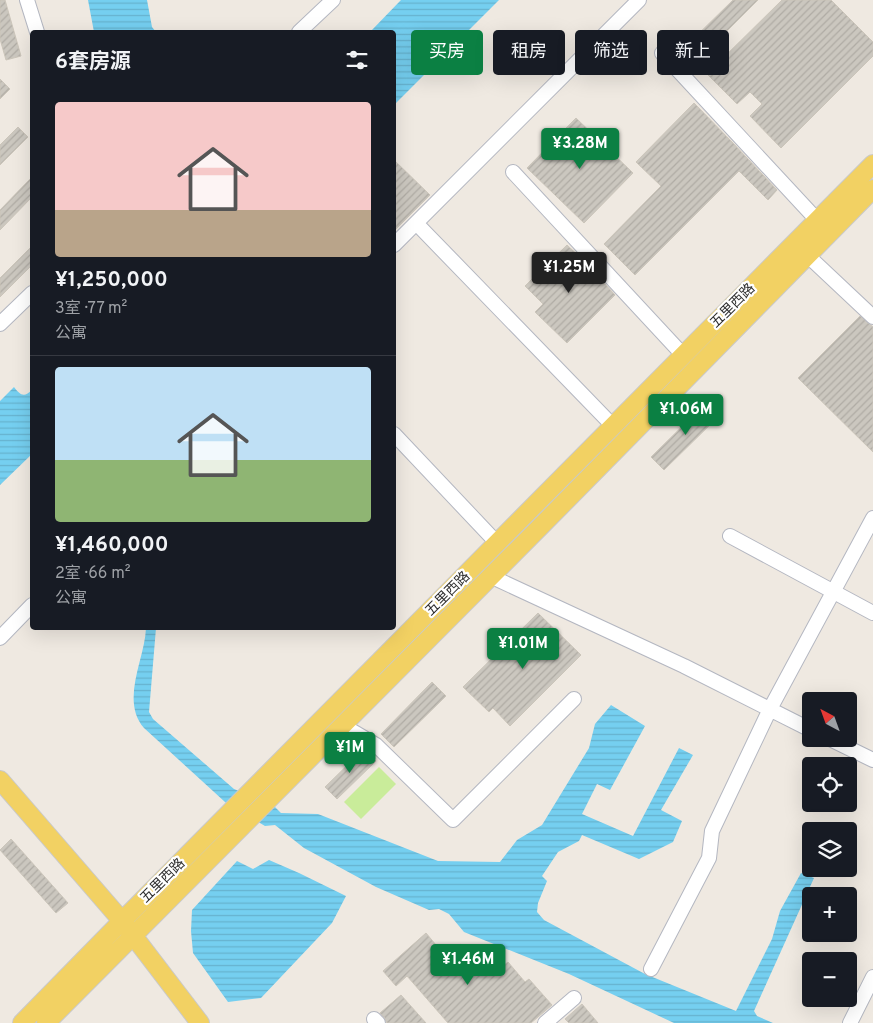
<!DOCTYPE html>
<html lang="zh">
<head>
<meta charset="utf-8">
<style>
  body { margin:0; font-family:Overpass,"Noto Sans SC",sans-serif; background:#20242c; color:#f1f3f6; height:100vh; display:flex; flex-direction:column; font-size:19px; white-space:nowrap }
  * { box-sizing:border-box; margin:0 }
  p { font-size:16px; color:#9ea1a6 }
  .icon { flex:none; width:28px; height:28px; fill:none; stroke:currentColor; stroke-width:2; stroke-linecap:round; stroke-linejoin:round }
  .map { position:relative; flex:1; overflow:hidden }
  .sheet { position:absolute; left:30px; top:30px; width:366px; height:600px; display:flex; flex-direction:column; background:#171b24; border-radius:5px; box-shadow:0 5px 20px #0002 }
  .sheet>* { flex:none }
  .banner { position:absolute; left:411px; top:30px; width:386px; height:45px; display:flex; gap:10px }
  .needle { width:32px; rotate:319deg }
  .buttons { position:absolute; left:802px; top:692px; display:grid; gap:10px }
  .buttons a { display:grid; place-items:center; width:55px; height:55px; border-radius:5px; background:#171b24; box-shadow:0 5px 20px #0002; font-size:25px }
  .price { position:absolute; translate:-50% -42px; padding:0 11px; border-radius:5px; background:#0b8043; color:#fff; font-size:16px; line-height:32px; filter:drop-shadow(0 1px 2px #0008) }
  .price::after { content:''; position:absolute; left:50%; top:30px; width:15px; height:11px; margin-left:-8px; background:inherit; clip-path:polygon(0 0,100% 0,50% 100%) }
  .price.selected { background:#222; color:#fff }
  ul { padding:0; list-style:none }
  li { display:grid; align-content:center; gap:10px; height:265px; padding:0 25px }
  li+li { border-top:1px solid #363941 }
  li span { display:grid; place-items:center; height:155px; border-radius:5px; color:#555 }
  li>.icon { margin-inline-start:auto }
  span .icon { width:90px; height:90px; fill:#fffc; stroke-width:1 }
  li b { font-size:21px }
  h2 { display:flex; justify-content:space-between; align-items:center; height:60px; padding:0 25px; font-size:21px }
  .pill { padding:0 18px; border-radius:5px; background:#171b24; box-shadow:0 5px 20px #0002; font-size:18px; line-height:45px }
  .pill.selected { background:#0b8043; color:#fff }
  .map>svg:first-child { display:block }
  .pitch { fill:#c9ec9a }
  .water { fill:url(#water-rules) }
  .building { fill:url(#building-hatch); stroke:#cbc5ba }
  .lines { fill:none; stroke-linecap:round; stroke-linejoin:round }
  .minor-casing { stroke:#b4b7c1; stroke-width:16 }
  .major-casing { stroke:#c9c9c9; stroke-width:20 }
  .minor { stroke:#fff; stroke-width:14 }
  .major { stroke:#f2d163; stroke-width:18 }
  .labels { text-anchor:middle; stroke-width:4.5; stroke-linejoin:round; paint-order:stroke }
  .street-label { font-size:14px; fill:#2e2e2e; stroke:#fff }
</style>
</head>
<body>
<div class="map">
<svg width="873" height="1023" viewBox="0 0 873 1023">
  <defs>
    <pattern id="water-rules" width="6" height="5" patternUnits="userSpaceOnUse" patternTransform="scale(1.25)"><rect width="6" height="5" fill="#75cff0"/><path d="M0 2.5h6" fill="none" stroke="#66b2ce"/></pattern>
    <pattern id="building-hatch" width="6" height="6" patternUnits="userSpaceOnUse" patternTransform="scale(1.25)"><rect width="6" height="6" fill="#cbc7bf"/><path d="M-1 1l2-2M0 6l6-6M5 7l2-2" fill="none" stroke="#afaba4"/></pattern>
  </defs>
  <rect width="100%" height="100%" fill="#efe9e1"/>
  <!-- pitch -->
  <path class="pitch" d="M379,767L396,784L361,819L344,802Z"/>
  <!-- water -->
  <path class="water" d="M88,0H147L152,27L156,32H94Z
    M401,0H499L394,105V32H370Z
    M14,387C20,395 24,398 32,390V454L0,485V401Z
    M146,628H156L149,712L153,719L234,789L274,806L281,813L318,814L438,861L500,862L517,840L542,825L589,748L595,724L611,705L645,726L610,790L597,784L582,814L633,836L679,748L693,755L661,810L682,821L673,842L639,859L582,835L579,841L558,852L542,876L547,881L538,903L537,912L544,920L645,974L736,1011L772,939L780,911L801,873L814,878L754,1011L757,1016L773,1023H674L569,974L464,932L449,914L439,909L429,910L376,887L304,848L275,825L265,826L225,802L144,728C120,700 145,659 146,628Z
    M269,860L299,873L346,896L332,923L261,998L228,1002L193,953L191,931L192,910L237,861L253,869Z"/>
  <!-- building -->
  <path class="building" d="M0,0H5L21,56L6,60L0,39Z
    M733,0H758L695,63L682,50Z
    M782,0H831L873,42V56L781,148L750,116L762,104L750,92L737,104L707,74Z
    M0,79L10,89L0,99Z
    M694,103L732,142L777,190L768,200L739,171L635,275L604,244L661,186L636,162Z
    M576,118L633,173L584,223L527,168Z
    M18,127L28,137L0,165V145Z
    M394,160L430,195L394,231Z
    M32,177V197L0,230V210Z
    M567,245L585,262L615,295L567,343L535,312L543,304L525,286Z
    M32,246V265L0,297V278Z
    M860,316L873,327V452L798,378Z
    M707,402L720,415L664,470L651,457Z
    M538,613L581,655L510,726L493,708L489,712L463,687Z
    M432,682L446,696L394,747L381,734Z
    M364,749L376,761L337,799L325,787Z
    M11,839L68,903L56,913L0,850Z
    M426,933L446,957L461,944L490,977L508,962L525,982L529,979L552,1005L531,1023H448L407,976L396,986L383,971Z
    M401,995L426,1023H387L384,1017L380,1013Z
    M582,1004L598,1023H569L565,1019Z"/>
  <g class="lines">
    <!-- minor casing -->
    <g class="minor-casing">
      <path id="minor" d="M27,0L37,32
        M299,32L333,0
        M662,53L817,220
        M513,172L683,355
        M416,223L613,426
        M394,245L639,0
        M807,255L873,317
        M0,324L32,293
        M394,434L497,543
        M730,536L873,613
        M490,576L684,666L811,730
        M0,638L32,605
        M342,725L376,745L453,820L574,699
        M830,739L873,760
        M651,969L709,858L712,831L770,709L873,518
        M374,1019L378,1023
        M545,1023L574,998
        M850,1023L873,977"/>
    </g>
    <!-- major casing -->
    <g class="major-casing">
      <path id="major" d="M0,780L122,921L200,1023
        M22,1023L122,921L873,164
        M46,1023L540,527L873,189"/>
    </g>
    <!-- minor -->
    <use href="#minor" class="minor"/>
    <!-- major -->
    <use href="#major" class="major"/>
  </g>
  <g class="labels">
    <!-- street labels -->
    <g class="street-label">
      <text transform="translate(732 305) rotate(-45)" y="5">五里西路</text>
      <text transform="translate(447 593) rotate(-45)" y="5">五里西路</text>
      <text transform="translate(162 880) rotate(-45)" y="5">五里西路</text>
    </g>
  </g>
</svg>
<div class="buttons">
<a><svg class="needle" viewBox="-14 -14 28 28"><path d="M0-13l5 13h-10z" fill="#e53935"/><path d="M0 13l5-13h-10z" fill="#9ea1a6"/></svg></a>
<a><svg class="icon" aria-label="locate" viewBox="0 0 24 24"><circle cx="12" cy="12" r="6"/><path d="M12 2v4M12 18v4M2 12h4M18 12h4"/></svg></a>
<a><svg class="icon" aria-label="layers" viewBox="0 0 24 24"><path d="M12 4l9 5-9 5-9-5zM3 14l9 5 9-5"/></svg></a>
<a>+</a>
<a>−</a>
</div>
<b class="price" style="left:580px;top:170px">¥3.28M</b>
<b class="price selected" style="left:569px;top:294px">¥1.25M</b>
<b class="price" style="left:686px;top:436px">¥1.06M</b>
<b class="price" style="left:523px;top:670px">¥1.01M</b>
<b class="price" style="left:350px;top:774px">¥1M</b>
<b class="price" style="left:468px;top:986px">¥1.46M</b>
<div class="banner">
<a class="pill selected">买房</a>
<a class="pill">租房</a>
<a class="pill">筛选</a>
<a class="pill">新上</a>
</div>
<section class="sheet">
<h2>6套房源<svg class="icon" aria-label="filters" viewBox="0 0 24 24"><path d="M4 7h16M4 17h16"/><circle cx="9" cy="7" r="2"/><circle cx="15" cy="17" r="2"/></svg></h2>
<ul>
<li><span style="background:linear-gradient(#f6c9c9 70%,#b9a48a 0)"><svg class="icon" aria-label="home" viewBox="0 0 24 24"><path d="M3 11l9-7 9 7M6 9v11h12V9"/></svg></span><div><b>¥1,250,000</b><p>3室 · 77 m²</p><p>公寓</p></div></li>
<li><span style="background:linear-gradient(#bfe0f5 60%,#8fb573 0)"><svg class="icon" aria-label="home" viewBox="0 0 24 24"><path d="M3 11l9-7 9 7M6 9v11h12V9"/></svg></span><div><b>¥1,460,000</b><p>2室 · 66 m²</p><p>公寓</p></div></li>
</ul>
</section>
</div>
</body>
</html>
